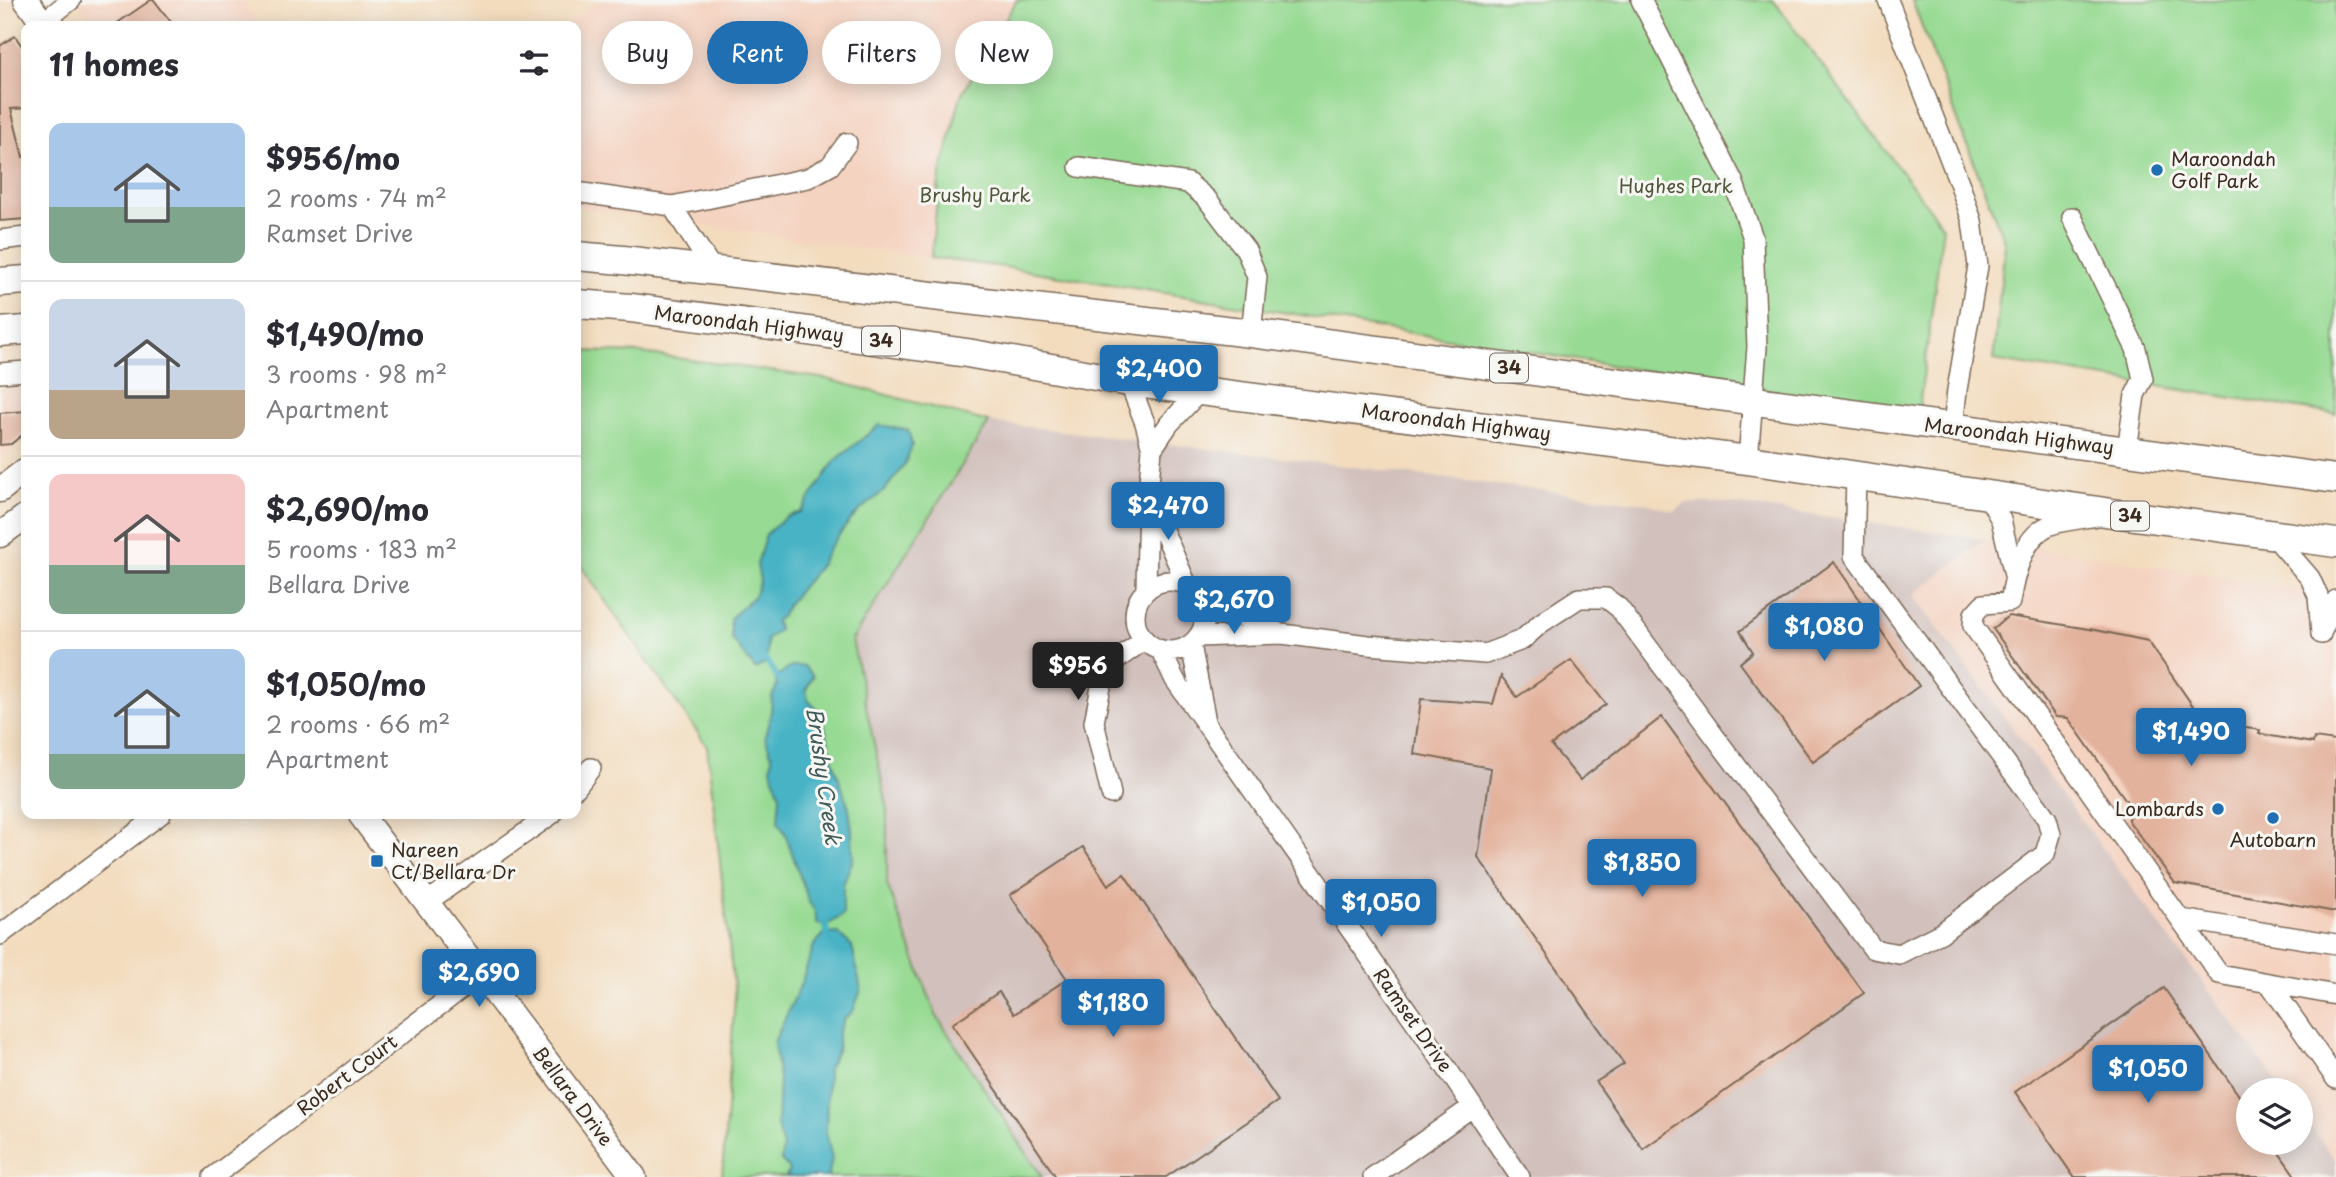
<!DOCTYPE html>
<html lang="en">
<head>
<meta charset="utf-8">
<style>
  body { margin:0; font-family:"Playpen Sans",sans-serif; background:#f2f2f3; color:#2b2b33; height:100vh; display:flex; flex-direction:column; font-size:26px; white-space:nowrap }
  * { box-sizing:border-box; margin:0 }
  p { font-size:23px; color:#7c7c81 }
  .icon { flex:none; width:38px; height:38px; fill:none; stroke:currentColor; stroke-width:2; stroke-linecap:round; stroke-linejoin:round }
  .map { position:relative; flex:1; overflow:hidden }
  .side { position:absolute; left:21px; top:21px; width:560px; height:798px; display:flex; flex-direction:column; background:#fff; border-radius:14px; box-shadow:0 4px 18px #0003 }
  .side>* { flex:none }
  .hud { position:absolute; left:602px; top:21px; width:665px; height:63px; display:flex; gap:14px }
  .controls { position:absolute; left:2236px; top:1078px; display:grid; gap:14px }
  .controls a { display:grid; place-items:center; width:77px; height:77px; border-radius:50%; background:#fff; box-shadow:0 4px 18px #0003; font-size:35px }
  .price { position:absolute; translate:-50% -60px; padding:0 16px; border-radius:7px; background:#1f6fb2; color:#fff; font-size:23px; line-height:46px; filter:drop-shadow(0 2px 4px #0008) }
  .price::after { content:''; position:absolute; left:50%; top:42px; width:21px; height:16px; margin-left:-10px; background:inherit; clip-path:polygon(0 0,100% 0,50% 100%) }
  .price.on { background:#222; color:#fff }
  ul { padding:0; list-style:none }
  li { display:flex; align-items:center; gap:21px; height:175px; padding:0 28px }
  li+li { border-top:2px solid #e1e1e2 }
  li span { display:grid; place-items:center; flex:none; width:196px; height:140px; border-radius:14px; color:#555 }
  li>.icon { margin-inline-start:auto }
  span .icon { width:84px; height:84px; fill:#fffc; stroke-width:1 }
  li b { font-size:30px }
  h2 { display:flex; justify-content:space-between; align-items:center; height:84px; padding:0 28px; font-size:30px }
  .chip { padding:0 24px; border-radius:32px; background:#fff; box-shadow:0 4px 18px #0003; font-size:24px; line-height:63px }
  .chip.on { background:#1f6fb2; color:#fff }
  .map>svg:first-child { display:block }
  .built { fill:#f5d3c1 }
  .industrial { fill:#d1c0bc }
  .green { fill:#97da93; stroke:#698258; stroke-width:2 }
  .water { fill:#47b3c5; stroke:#416e72; stroke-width:2 }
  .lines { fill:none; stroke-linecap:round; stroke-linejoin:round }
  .stream { stroke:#47b3c5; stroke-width:6 }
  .building { fill:#e3b29c }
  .minor-casing { stroke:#7b6856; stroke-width:22 }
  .major-casing { stroke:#7b6856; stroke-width:27 }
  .highway-casing { stroke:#7b6856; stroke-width:31 }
  .minor { stroke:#fff; stroke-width:19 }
  .major { stroke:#fff; stroke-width:24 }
  .highway { stroke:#fff; stroke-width:28 }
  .poi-dot { fill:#1f6fb2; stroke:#f6f6f2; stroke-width:2.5 }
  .labels { text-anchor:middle; stroke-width:6; stroke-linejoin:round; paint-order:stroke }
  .shield { fill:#f6f6f2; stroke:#73675e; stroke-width:2 }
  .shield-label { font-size:18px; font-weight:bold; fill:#3b2a1e }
  .poi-label { font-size:19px; fill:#3b2a1e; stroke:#f6f6f2; text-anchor:start }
  .park-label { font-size:19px; fill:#52563b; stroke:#f6f6f2 }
  .street-label { font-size:19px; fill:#3b2a1e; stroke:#f6f6f2 }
  .water-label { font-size:21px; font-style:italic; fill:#3f5a58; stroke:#f6f6f2 }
</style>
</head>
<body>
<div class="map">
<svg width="2336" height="1177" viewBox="0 0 2336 1177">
  <rect width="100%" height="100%" fill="#f6f6f2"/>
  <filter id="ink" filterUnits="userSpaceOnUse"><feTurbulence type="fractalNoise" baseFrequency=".0143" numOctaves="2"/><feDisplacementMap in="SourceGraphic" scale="14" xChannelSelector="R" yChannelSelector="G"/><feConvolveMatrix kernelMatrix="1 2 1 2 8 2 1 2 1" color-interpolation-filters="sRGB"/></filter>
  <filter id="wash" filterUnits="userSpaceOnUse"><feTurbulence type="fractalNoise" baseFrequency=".00686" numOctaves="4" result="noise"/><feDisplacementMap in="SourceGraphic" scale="28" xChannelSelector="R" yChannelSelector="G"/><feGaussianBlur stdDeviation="1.57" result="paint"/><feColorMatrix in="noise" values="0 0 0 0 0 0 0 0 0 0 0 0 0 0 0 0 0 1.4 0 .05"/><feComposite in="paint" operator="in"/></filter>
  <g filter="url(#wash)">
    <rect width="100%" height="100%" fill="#f3dcbe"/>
    <!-- built -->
    <path class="built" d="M75,0H242L260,26H94Z
      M598,0H1017L961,95L939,182L931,258L576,207V26H565Z
      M26,387V439L0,459V390Z
      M1985,539L2336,595V1161L2301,1114V1090H2283L1913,595Z"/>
    <!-- industrial -->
    <path class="industrial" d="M989,422L1645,503L1675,511L1686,503H1727L1985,539L1913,595L2283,1090H2249V1143H2301V1114L2336,1161V1177H1042L936,1015L887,884V805L852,640Z"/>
    <!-- green -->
    <path class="green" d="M1017,0H1773L1943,227L1918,415L1004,267L931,258L939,182L961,95Z
      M1912,0H2336V414L1993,360L2005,244Z
      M576,351L641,353L827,379L989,422L852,640L887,805V884L936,1015L1042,1177H722L735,997L707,746L576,559Z"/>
    <!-- water -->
    <path class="water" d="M879,425L908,430L912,445L905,464L885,490L860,510L849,522L829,548L821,564L788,604L781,617L775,621L779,630L767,639V663L755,669L732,639L730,619L754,596L760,581L757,564L766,534L786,517L801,512L835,461Z
      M793,666H804L813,676L806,690L808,700L822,715L832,758L849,808L852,831L853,859L843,885V915L826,926L817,924L815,911L809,902L785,833L778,821L780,796L771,769L772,757L765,737L771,712L772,697L777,685L775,677Z
      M838,933L852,946L861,990L853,1011L844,1019L838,1033V1049L828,1068L826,1132L832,1159L828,1177H786L789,1170L781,1160L783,1148L777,1124L779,1079L774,1042L801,984L814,945L824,934Z"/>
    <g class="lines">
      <!-- stream -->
      <path class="stream" d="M764,657L781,683
        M825,918L828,942"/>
    </g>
    <g id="blocks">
      <!-- building -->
      <path class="building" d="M151,0H154L174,26H113Z
        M15,36L26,52V108L11,109L23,157L26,156V219L0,221V46Z
        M26,411V432L11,444L0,445V413Z
        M1834,562L1919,686L1813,762L1740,663L1753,652L1740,631Z
        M2008,616L2095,630L2148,641L2204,722L2260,730L2259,734L2313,743L2314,738L2336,741V912L2175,883L2128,820L2130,806L2068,718L2056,717L1993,629Z
        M1571,660L1606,704L1551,745L1580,780L1662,717L1864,993L1643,1149L1596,1082L1624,1064L1478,857L1491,768L1414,754L1421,699L1493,704L1501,676L1517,697Z
        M1083,847L1108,885L1124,874L1278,1101L1166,1177H1056L952,1024L999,992L1014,1014L1067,979L1010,895Z
        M2164,988L2249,1110V1143H2272L2296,1177H2074L2015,1092Z"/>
    </g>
  </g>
  <g filter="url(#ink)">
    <use href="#blocks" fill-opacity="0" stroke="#7b6856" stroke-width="2"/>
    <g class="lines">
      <!-- minor casing -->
      <g class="minor-casing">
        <path id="minor" d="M1641,0L1733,181L1753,238L1757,347L1748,460
          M1888,0L1960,185L1972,221L1978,266L1957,390L1953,427
          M42,23L71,0
          M1079,167L1188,183L1207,199L1246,250L1257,277L1251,333
          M576,192L672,206L808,178L830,166L847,143
          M672,206L713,270
          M2072,217L2136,349L2143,379L2135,395L2127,450
          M0,240L26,237
          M0,373L26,371
          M1129,382L1145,423L1152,449L1148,494L1146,589
          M1152,449L1169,424L1201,390
          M1987,495L2001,520L2014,575
          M1151,502L1187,585
          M2097,516C2082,519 2062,520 2048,526C2022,538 2014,577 2010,602L1983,604L1974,614L1973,626L2219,974L2269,983L2336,1079
          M2272,534L2310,578L2318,596L2321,634
          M1135 616a35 35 0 1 1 70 0a35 35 0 1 1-70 0Z
          M1202,601L1276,631
          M2322,631L2336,600
          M1198,637L1282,634L1368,645L1485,654L1522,640L1541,623L1579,598H1606L1619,608L1873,949L1899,954L1941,933L2045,854L2051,834L2047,819L1854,556L1856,476
          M1191,645L1205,716
          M1161,651L1175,680L1423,1033L1520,1177
          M576,788L591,768
          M1111,794L1094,722L1102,682L1116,660L1144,640
          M427,902L552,814
          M2181,919L2336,944
          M0,935L161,814
          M2269,983L2336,995
          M213,1177L481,974
          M1373,1177L1472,1107"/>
      </g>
      <!-- major casing -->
      <g class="major-casing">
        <path id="major" d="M26,0L45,26
          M0,490L26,470
          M0,535L26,516
          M360,814L634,1177"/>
      </g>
      <!-- highway casing -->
      <g class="highway-casing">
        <path id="highway" d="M576,256L623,260L1251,333L2336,479
          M0,282L26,280
          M576,304L631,308L772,326L967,353L1129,382L1748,460L2112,513L2336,543
          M0,332L26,330"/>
      </g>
      <!-- minor -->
      <use href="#minor" class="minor"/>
      <!-- major -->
      <use href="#major" class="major"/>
      <!-- highway -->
      <use href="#highway" class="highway"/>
    </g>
  </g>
  <!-- markers -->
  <g class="poi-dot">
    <circle cx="2157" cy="170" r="7"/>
    <circle cx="2218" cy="809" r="7"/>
    <circle cx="2273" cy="818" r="7"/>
    <rect x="370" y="854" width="14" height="14" rx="3.5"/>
  </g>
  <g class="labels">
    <!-- shield labels -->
    <g class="shield">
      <rect x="862" y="326.5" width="38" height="29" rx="5"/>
      <rect x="1490" y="353.5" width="38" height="29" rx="5"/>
      <rect x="2111" y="501.5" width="38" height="29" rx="5"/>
    </g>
    <g class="shield-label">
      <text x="881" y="347">34</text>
      <text x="1509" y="374">34</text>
      <text x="2130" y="522">34</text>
    </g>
    <!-- poi labels -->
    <g class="poi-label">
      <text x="2171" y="166">Maroondah<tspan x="2171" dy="22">Golf Park</tspan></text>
      <text x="2204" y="816" text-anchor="end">Lombards</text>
      <text x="2273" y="847" text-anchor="middle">Autobarn</text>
      <text x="391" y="857">Nareen<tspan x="391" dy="22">Ct/Bellara Dr</tspan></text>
    </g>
    <!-- park labels -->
    <g class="park-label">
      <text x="1676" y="193">Hughes Park</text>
      <text x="975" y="202">Brushy Park</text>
    </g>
    <!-- street labels -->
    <g class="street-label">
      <text transform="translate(749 324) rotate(7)" y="7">Maroondah Highway</text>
      <text transform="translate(1456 422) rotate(7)" y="7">Maroondah Highway</text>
      <text transform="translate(2019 436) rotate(7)" y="7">Maroondah Highway</text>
      <text transform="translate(1413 1020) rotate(55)" y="7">Ramset Drive</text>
      <text transform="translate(347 1075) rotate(-37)" y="7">Robert Court</text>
      <text transform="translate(573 1096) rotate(53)" y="7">Bellara Drive</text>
    </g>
    <!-- water labels -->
    <g class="water-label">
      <text transform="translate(823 776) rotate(82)" y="7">Brushy Creek</text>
    </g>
  </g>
</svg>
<div class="controls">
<a><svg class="icon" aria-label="layers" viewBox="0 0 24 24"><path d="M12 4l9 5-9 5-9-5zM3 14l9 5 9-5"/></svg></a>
</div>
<b class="price" style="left:1159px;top:405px">$2,400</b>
<b class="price" style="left:1168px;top:542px">$2,470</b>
<b class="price" style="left:1234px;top:636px">$2,670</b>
<b class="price" style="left:1824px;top:663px">$1,080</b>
<b class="price on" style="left:1078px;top:702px">$956</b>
<b class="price" style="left:2191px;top:768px">$1,490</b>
<b class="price" style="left:1642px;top:899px">$1,850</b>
<b class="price" style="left:1381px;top:939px">$1,050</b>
<b class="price" style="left:479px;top:1009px">$2,690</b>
<b class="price" style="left:1113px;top:1039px">$1,180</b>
<b class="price" style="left:2148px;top:1105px">$1,050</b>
<div class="hud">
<a class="chip">Buy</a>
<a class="chip on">Rent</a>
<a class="chip">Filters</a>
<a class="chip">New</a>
</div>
<section class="side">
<h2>11 homes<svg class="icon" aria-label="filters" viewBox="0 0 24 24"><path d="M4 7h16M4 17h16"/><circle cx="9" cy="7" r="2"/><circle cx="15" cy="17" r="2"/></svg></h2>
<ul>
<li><span style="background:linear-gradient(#a9c7e8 60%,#7fa58c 0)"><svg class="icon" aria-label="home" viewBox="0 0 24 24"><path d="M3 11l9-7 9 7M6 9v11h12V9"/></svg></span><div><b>$956/mo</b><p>2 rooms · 74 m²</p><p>Ramset Drive</p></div></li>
<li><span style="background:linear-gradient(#c9d6e8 65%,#b9a48a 0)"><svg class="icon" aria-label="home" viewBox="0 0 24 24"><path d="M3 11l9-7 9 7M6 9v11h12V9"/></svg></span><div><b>$1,490/mo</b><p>3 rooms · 98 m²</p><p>Apartment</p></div></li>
<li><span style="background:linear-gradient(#f6c9c9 65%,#7fa58c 0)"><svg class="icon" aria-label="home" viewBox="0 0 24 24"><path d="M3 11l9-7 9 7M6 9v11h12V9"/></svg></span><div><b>$2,690/mo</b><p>5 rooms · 183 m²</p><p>Bellara Drive</p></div></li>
<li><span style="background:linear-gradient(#a9c7e8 75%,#7fa58c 0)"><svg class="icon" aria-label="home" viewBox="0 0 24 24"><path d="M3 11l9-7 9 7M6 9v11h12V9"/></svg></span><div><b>$1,050/mo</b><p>2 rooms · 66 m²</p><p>Apartment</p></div></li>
</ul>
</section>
</div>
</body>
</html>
